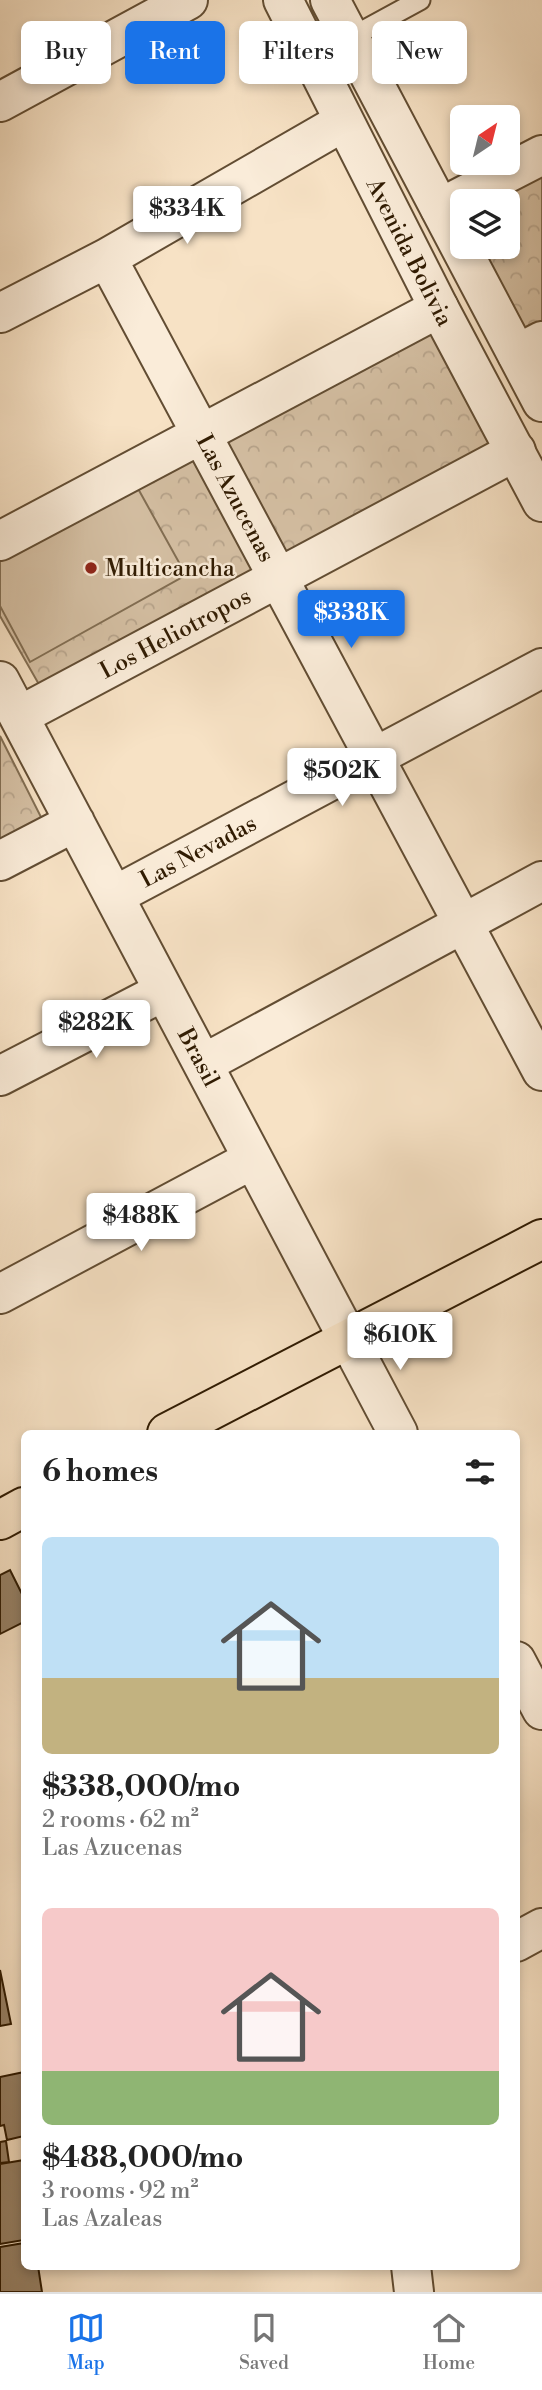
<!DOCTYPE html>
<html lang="en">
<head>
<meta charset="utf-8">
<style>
  body { margin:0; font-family:"Libre Bodoni",serif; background:#f6f6f6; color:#222; height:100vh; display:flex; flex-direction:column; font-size:26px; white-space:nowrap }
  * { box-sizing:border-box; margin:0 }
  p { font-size:23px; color:#767676 }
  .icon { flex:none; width:38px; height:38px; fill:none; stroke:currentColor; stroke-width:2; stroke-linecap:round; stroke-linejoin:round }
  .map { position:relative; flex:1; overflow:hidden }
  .panel { position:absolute; left:21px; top:1430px; width:499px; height:840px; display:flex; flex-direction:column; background:#fff; border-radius:10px; box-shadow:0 4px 10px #0003 }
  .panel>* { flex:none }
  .guide { position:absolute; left:21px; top:21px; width:500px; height:63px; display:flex; gap:14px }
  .needle { width:46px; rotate:35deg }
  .controls { position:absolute; left:450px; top:105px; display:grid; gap:14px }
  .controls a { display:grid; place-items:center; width:70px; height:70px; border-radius:10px; background:#fff; box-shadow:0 4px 10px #0003; font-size:35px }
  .price { position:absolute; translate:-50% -60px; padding:0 16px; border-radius:7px; background:#fff; color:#222; font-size:23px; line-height:46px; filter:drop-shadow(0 2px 4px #0008) }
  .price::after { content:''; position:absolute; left:50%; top:42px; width:21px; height:16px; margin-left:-10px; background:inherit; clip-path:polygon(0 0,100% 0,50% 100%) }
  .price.selected { background:#1a73e8; color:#fff }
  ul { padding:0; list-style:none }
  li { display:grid; align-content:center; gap:14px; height:371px; padding:0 21px }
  li span { display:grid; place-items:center; height:217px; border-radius:10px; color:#555 }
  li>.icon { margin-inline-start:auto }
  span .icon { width:126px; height:126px; fill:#fffc; stroke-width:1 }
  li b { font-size:30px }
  h2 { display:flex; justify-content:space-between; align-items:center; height:84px; padding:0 21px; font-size:30px }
  .chip { padding:0 24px; border-radius:10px; background:#fff; box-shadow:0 4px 10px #0003; font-size:24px; line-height:63px }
  .chip.selected { background:#1a73e8; color:#fff }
  .dock { display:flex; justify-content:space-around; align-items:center; height:98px; border-top:2px solid #e0e0e0; background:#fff; font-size:19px; color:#767676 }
  .dock a { display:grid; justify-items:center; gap:4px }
  .dock .selected { color:#1a73e8 }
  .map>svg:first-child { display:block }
  .park { fill:url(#park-crowns); stroke:#826e53; stroke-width:2 }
  .pitch { fill:#d5c0a4; stroke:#826e53; stroke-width:2 }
  .building { fill:#978267; stroke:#301b02; stroke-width:2 }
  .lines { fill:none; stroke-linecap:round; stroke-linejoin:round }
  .service-casing { stroke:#624d33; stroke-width:23 }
  .minor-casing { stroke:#624d33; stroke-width:42 }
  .tertiary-casing { stroke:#624d33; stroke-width:42 }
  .primary-casing { stroke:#301b02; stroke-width:42 }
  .service { stroke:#faecd9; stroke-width:19 }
  .minor { stroke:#faecd9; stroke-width:38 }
  .tertiary { stroke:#faecd9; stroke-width:38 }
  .primary { stroke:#f7e2c5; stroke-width:38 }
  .poi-dot { fill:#8f2418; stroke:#faecd9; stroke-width:2.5 }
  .labels { text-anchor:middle; stroke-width:5; stroke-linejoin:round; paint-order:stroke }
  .street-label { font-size:23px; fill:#301b02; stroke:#faecd9 }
  .poi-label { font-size:23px; fill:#301b02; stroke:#faecd9; text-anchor:start }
</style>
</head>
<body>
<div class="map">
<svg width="542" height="2292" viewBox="0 0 542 2292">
  <defs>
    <pattern id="park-crowns" width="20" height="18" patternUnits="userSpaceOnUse" patternTransform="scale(1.75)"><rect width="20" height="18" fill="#d5c0a4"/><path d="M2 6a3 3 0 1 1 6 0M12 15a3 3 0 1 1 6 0" fill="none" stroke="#b7a48c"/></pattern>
  </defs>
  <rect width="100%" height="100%" fill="#f7e2c5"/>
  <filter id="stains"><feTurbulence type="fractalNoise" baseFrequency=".00286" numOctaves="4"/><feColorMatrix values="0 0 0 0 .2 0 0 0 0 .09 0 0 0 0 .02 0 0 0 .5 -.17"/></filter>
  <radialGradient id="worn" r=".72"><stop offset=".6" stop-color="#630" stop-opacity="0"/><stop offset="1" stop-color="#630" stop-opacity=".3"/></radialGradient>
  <!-- park -->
  <path class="park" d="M542,170V329L521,341L472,247H508V201H481Z
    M440,325L504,446L41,688L0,616V555Z
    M0,736L42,819L0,842Z"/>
  <!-- pitch -->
  <path class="pitch" d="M136,485L186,575L30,662L0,606V560Z"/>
  <!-- building -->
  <path class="building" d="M10,1570L24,1598V1622L0,1634V1575Z
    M0,1970L11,2024L0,2026Z
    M24,2072V2136L7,2140L4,2125L0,2126V2077Z
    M6,2141L9,2162L0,2163V2142Z
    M24,2160V2240L0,2244V2164Z
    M24,2243V2266H38L42,2292H0V2247Z"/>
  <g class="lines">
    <!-- service casing -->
    <g class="service-casing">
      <path id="service" d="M350,38L420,0"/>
    </g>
    <!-- minor casing -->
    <g class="minor-casing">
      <path id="minor" d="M0,102L188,0
        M440,208L542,155
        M107,258L542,1071
        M0,313L107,258L343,122
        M517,354L542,341
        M0,541L439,308
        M0,681L398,1433
        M19,716L516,451
        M0,861L75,822
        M114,896L542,668
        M203,1064L542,881
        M0,1076L164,991
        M0,1294L253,1159
        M516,1661L542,1710
        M516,1942L542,1928
        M411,2266L414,2292"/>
    </g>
    <!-- tertiary casing -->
    <g class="tertiary-casing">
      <path id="tertiary" d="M283,0L439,308L542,502
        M330,0L542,402"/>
    </g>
    <!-- primary casing -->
    <g class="primary-casing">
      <path id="primary" d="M167,1433L542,1239
        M0,1520L24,1507"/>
    </g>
    <!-- service -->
    <use href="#service" class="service"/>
    <!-- minor -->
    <use href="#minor" class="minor"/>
    <!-- tertiary -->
    <use href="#tertiary" class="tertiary"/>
    <!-- primary -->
    <use href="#primary" class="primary"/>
  </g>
  <!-- markers -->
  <circle class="poi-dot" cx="91" cy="568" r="7"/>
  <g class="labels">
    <!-- street labels -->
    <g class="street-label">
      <text transform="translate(410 252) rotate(63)" y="8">Avenida Bolivia</text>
      <text transform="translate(236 498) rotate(62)" y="8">Las Azucenas</text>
      <text transform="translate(175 633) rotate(-28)" y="8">Los Heliotropos</text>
      <text transform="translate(198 851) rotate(-28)" y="8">Las Nevadas</text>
      <text transform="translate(199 1057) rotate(62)" y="8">Brasil</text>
    </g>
    <!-- poi labels -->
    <g class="poi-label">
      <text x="105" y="576">Multicancha</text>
    </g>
  </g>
  <rect width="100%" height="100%" filter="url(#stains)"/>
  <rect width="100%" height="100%" fill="url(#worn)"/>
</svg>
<div class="controls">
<a><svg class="needle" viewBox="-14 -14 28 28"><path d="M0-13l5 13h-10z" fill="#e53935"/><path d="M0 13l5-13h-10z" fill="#767676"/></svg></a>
<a><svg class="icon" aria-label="layers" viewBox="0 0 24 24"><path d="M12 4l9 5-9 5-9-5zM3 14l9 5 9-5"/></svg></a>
</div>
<b class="price" style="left:187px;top:246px">$334K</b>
<b class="price selected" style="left:351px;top:650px">$338K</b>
<b class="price" style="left:342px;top:808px">$502K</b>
<b class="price" style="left:96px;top:1060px">$282K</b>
<b class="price" style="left:141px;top:1253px">$488K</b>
<b class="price" style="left:400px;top:1372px">$610K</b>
<div class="guide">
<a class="chip">Buy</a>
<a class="chip selected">Rent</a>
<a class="chip">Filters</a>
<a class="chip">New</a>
</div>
<section class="panel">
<h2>6 homes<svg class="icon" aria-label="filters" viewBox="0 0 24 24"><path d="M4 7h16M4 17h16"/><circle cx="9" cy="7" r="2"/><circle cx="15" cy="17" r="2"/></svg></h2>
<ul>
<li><span style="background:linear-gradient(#bfe0f5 65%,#c2b280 0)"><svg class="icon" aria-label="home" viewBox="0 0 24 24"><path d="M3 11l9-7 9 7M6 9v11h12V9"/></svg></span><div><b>$338,000/mo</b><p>2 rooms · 62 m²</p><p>Las Azucenas</p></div></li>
<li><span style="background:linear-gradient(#f6c9c9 75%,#8fb573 0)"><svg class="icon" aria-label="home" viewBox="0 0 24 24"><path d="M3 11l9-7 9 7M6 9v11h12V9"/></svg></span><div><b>$488,000/mo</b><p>3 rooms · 92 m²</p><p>Las Azaleas</p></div></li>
</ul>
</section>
</div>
<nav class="dock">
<a class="selected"><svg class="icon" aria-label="map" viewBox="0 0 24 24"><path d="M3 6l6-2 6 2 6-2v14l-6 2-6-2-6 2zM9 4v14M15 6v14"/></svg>Map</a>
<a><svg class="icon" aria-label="saved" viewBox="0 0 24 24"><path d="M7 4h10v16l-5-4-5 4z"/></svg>Saved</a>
<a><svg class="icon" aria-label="home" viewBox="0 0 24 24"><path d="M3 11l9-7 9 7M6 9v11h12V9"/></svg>Home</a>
</nav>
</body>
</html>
